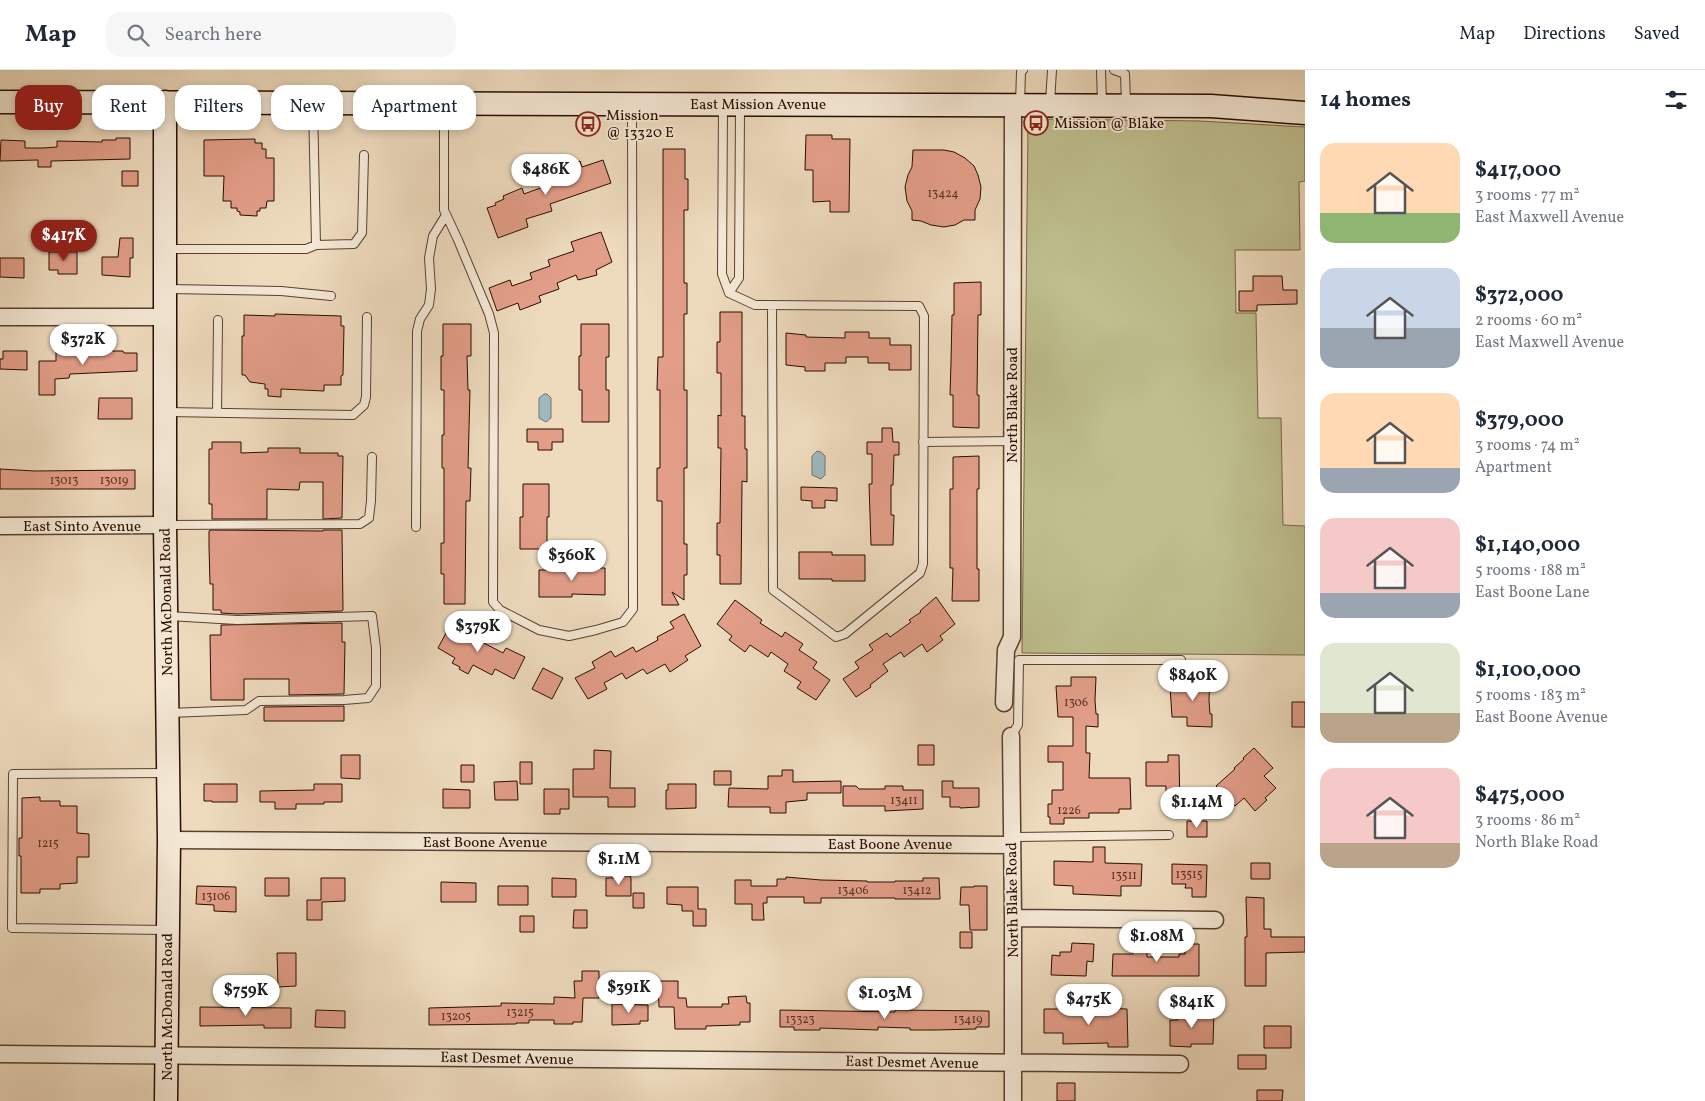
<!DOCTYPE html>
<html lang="en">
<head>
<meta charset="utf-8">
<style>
  body { margin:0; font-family:Vollkorn,serif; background:#f6f6f7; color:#1f2937; height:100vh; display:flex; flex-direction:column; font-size:19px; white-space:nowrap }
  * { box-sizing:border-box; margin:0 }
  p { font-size:16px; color:#747a83 }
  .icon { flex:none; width:28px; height:28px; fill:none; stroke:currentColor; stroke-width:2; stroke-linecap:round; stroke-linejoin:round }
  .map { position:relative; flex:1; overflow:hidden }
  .panel { display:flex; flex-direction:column; background:#fff; width:400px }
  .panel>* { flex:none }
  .guide { position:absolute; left:15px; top:15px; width:475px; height:45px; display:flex; gap:10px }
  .price { position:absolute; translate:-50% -42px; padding:0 11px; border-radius:18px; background:#fff; color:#222; font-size:16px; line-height:32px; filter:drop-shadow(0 1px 2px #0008) }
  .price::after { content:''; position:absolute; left:50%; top:30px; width:15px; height:11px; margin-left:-8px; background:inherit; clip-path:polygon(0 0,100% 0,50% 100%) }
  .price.on { background:#8f2418; color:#fff }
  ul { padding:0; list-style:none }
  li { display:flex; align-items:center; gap:15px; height:125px; padding:0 15px }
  li span { display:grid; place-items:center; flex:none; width:140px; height:100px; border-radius:15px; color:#555 }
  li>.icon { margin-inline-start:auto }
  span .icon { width:60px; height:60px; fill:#fffc; stroke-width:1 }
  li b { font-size:21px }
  h2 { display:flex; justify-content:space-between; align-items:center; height:60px; padding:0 15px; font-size:21px }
  .tag { padding:0 18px; border-radius:15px; background:#fff; box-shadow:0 2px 8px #0003; font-size:18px; line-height:45px }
  .tag.on { background:#8f2418; color:#fff }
  header { display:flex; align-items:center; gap:30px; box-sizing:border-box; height:70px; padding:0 25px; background:#fff; border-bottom:1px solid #e0e1e3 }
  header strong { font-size:24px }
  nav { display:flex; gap:28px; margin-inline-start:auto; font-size:18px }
  .search { width:350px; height:45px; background:#f6f6f7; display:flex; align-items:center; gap:12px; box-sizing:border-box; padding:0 18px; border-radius:15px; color:#747a83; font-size:19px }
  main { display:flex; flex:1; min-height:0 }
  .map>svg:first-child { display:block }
  .green { fill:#bebe8e; stroke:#746647 }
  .water { fill:#9fb8bd; stroke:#707471 }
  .building { fill:#e39e89; stroke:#290d00 }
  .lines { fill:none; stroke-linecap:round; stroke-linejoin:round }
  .lane-casing { stroke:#5a4030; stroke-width:10 }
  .street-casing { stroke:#5a4030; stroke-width:19 }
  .secondary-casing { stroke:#290d00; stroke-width:25 }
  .lane { stroke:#f4e8d5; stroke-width:8 }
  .street { stroke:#f4e8d5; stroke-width:16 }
  .secondary { stroke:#f4e8d5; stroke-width:22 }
  .labels { text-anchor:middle; stroke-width:4; stroke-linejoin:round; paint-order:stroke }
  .number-label { font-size:12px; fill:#583122 }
  .street-label { font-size:15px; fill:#290d00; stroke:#f4e8d5 }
  .poi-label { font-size:15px; fill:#290d00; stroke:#f4e8d5; text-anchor:start }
</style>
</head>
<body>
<header>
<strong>Map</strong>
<div class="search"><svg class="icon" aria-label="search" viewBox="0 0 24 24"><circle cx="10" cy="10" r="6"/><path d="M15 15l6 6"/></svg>Search here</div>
<nav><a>Map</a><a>Directions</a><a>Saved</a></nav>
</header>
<main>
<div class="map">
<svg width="1305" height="1031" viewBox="0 0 1305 1031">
  <rect width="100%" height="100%" fill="#eedbbe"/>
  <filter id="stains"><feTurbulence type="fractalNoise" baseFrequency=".004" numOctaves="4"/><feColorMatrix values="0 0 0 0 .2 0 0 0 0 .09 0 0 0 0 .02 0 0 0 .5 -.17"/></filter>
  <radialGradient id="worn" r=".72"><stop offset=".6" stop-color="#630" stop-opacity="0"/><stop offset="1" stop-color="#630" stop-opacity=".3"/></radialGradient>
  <!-- green -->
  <path class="green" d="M1038,49L1200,51L1305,57V111L1299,112L1300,180H1235L1236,243H1256L1258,348H1281L1283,455L1305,456V585L1022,583L1028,59H1031L1033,53Z"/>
  <!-- water -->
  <path class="water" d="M544,324H547L551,328V348L546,352L539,348V328Z
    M817,381L821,382L825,386V405L821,409L812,405V386Z"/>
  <!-- building -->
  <path class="building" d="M806,65H832V69H850L849,142H830V131L813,132V100H805Z
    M116,68H130V89L51,91V97H38V90L0,91L1,70L25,71V78H43L57,77V71L102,72V70H116Z
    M255,69V73H262V79H266V88H274V131H267L266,138H260V141H257V146L240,145V142L237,141V138H231V131H223L224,106H204V70Z
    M663,79H685V109H688V140H684V213H687V244H684V320H687V398H684V474H687V505H684V530L672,522L679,535H662V431H657V398H660V320H657L658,287H663Z
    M913,80H944L954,82L965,88L974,96L978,105L981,117L980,129L975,140V150H964L955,155L944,157L931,155L921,151L912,150V141L907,131L905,117L908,105L912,97Z
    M603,90L611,113L550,134L552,141L526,149L528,157L498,168L487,138L496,135L495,133L504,129L503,126L522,118L524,124L543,117L542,112L561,104L559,98L580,91L582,97Z
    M122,101H138V116H122Z
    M601,162L612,192L596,200L597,205L578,210L576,205L557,213L559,219L539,226L541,232L520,240L518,233L497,241L489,218L510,210L512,216L532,209L530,203L550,196L548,190L574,181L571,172Z
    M120,168H133V188H130V207L102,205V187H118Z
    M49,182H77V204H58V200H49Z
    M0,188H24V208L0,207Z
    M1253,206H1282L1283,220H1297V234L1257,235V241H1239V221H1253Z
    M981,212V245H978L977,325H979V358L953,357V325H950L951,292L952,245H954V213Z
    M720,242H742V346H745V379H747V412L742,411L741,514H720V485H717V453H720L721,378H718V345L721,346V303H717V272H720Z
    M275,244L341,246V256H344L343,305L341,306V315H324V321L281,319V327L268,326V319H265V314L250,312L245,305H242V266H244V245L275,246Z
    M443,254H471V286H467L468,320H470L468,398H471L470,431H466L465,534H444V504H441V473H444V398H442V365H444V320H441V286H443Z
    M581,254H609V287H606V320H609V352H582V320H579V286H581Z
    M845,262H869V268H890V275H911V300H889V293H868V287H846V293H825V301H805V297L786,295V263L806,265V267L845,268Z
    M3,281H27V300L0,299V289H3Z
    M56,281H123L124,283H137V301L70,304L69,308L55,309V325H39V291H56Z
    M99,328H132V349H98Z
    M882,358H892L893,372H899V385H894L893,415H891V445H894L893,475H871L869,414H872V384H867V372H882Z
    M527,359H563V372H552V380H538V372H527Z
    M212,372H241V383L268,382V378H300V383H338V386H343L342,448L323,449V412H300L299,420L267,419V449H212V434H209V379H212Z
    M979,386V419H977V499H979V531H952L953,498H950V419H953V387Z
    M0,399L35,401L135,400V419H0Z
    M523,414H549V447H547V479H520V447H523Z
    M801,417L837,418V431L825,430V438H812V431L801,430Z
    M211,460L323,461V460H342L343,540L342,541L237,544L221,543V540H213V514H210L209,476V461Z
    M799,482H832V485H865V511H832V509H799Z
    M572,498H605V525L572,524V527H539V500H572Z
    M936,527L955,554L940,566L943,570L927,582L922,574L904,587L901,582L883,594L888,601L870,615L871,617L856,627L843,609L859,598L855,592L873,580L869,575L887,563L890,567L911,552L909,550L921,542L920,541Z
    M735,530L762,550L760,553L782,567L785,562L803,574L799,580L817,592L813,598L830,610L816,630L797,618L801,612L784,601L788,594L771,582L768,587L750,575L745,582L729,570L732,566L717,554Z
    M684,544L701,576L685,586L688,590L670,602L665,594L647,604L643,599L626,609L622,603L604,613L607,619L588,629L575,608L595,598L592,592L611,581L615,587L633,577L636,582L658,570L657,567L674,558L670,552Z
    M454,548L467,555L464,561L481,569L480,571L503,583L506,578L525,587L514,609L495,599L492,605L473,595L468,604L459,599L460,597L452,593L455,588L438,578Z
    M342,553V572H345L344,624L289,625V609H244V630H211L210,565H221V555Z
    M543,598L563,608L552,629L532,619Z
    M1071,607H1096L1095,630L1096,644H1098V657L1086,656V683H1090L1089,708H1130L1131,739H1119V743H1089V748H1064V754H1050V747H1048V734H1052V720H1063V692H1048V676H1073V647H1058L1056,616H1071Z
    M1185,607H1210L1209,630L1210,644H1212V657L1187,656V647H1172L1170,616H1185Z
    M1292,632H1305V657H1292Z
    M344,636V651H264V637Z
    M918,675H934V695H918Z
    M1254,678L1273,698L1264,706L1276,718L1265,728L1267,730L1255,741L1244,728L1235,736L1216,716L1235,699L1234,698L1244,689L1243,688Z
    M594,680L611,681L610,718H635V737H608V727H573V699H594Z
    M341,685H360V709L341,708Z
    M1168,685H1179L1180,742H1166V716H1146V692H1168Z
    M520,692H532V714H520Z
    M461,695H474V712H461Z
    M782,700H793V712L841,711V723H807V730L786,732V743H770V737H728L729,718L768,719V706H782Z
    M714,701H731V715H714Z
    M517,711L518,730H495L494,712Z
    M942,711H953V718H979V737L960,738V737H950V727H942Z
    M204,714H237V732H212V731H204Z
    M314,714H342V732H324V734H296V739H275V732H260V721L314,720Z
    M668,714H696V738L666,739V720H668Z
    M843,716H856L859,719H885V716H903V720H923V739L885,741V736H843Z
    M443,719L470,720V738H443Z
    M544,719H569V739H560V744H544Z
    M40,727V731H60V736H77V763L89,764V787H77V813L60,814V819H40V823H21V786H19V768H22V728Z
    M1187,751H1207V767H1187Z
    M1093,777H1105V793L1142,794L1141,816H1121V826L1073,824V816L1054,815V791L1093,792Z
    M1251,793H1270V809H1251Z
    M1172,794L1207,795L1206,827H1192V818H1185L1186,814H1172Z
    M617,806H630L631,808V826H606V808H617Z
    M786,807L821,810L867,811V812H895V811H923V808H939L940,829H895V828H821V833H804V827H767V833H763L764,850H752V834H735V810H751V816H777V809H786Z
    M265,808H289V826H265Z
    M321,808H345V831L322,832V850H307V830H321Z
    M552,808L576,809V827H552Z
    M441,812L476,813V832H441Z
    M197,816L236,817V842L214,841V835L196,834Z
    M498,816H528V835H498Z
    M974,816H987V860H970L969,835H960L961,817H974Z
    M667,817H698V839H706V856H693V841H682V835L667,834Z
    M633,823H644V838H633Z
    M1246,827L1264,828V859H1271V867H1305V882L1266,883V916H1245V867H1247Z
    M574,840H587V858H573Z
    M520,846H534V862H520Z
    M960,862H972V878H960Z
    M1072,873L1094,874L1093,892L1087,891L1086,906L1051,905L1052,885L1060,886V882H1071Z
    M1185,874H1199V906H1112L1113,884H1133V875H1147V887H1179V884H1185Z
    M277,883H296V916L278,917Z
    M582,901H599V928H583L582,952H573V954H554V950H529V953H516V954L429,955V938L501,936V933L554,934V927L575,928L574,911H582Z
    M658,911H678V928H686L687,937H722V934H729L728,927L746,926L747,933H750V952H740V955L706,956V959H675L674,937H659Z
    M612,934L648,935V951H640V954L612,955Z
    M200,937L291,938V958H264V955L200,956Z
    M1094,938L1127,939L1128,977H1108V973L1063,974V963H1044V939H1094Z
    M316,940L345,941V958L315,957Z
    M780,940L895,942V940L989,941V957H976V959L936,960H910V958L878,957V960L820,958V960H794V957H780Z
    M1178,941H1194V943H1214L1213,974H1191V977L1170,976V950H1178Z
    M1264,956H1291V978H1264Z
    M1238,985H1266V999H1238Z
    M1057,1013H1075V1031H1057Z
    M1257,1020H1283L1282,1031H1257Z"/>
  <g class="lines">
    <!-- lane casing -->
    <g class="lane-casing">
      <path id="lane" d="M1101,0L1102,33
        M1114,0L1125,4L1126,34
        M1050,33L1052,0
        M313,34L316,175
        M1020,34L1021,2L1023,0
        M723,35L722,204L729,223L755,235L919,236L924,246L923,494L920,503L845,564L836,567L773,520L772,235
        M444,37V140L458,170L489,244L494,263L493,532L500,540L539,560L569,566L596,560L623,552L633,539L632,35
        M168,179H306L316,175L354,174L362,163L364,85
        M168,219L281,221L331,226
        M729,223L739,208L740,38
        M168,342L353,345L364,335L366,327L367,247
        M217,343L218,250
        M923,372L1013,371
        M167,455L360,454L369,448L371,431L372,387
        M416,457L417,261L420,249L429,235L431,219L429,188L433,166L446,145
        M168,546L237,550L372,546L376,578V616L368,628L344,630L259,631L246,640L169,643
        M1011,666L1018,655L1019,590H1181
        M166,703L13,704L12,858L166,860
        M1011,767L1169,765"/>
    </g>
    <!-- street casing -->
    <g class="street-casing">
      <path id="street" d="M0,247H166
        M0,456L165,455
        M1004,633L1006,580L1012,567L1013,36
        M1011,666L1013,848V1031
        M169,770L1012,775
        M1013,848L1215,850
        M0,984C393,984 786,993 1180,994"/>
    </g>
    <!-- secondary casing -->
    <g class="secondary-casing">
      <path id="secondary" d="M0,32L1211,36L1305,43
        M165,32V455L169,770L166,1031"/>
    </g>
    <!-- lane -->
    <use href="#lane" class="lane"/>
    <!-- street -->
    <use href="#street" class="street"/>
    <!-- secondary -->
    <use href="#secondary" class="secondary"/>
  </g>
  <!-- icons -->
  <defs>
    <g id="bus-ring" transform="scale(1.25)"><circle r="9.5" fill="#f4e8d5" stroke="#8f2418" stroke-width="1.5"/><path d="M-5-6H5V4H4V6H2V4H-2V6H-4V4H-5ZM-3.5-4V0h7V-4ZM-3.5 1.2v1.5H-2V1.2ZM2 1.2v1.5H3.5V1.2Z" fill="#8f2418"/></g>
  </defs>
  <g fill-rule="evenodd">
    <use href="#bus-ring" x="1036" y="53"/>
    <use href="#bus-ring" x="588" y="54"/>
  </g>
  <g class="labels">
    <!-- number labels -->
    <g class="number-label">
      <text x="943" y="127">13424</text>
      <text x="64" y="414">13013</text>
      <text x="114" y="414">13019</text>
      <text x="1076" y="636">1306</text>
      <text x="904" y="734">13411</text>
      <text x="1069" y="744">1226</text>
      <text x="48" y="777">1215</text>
      <text x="1189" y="808">13515</text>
      <text x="1124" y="809">13511</text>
      <text x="853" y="824">13406</text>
      <text x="917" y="824">13412</text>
      <text x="216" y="830">13106</text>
      <text x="520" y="946">13215</text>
      <text x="456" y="950">13205</text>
      <text x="800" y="953">13323</text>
      <text x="968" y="953">13419</text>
    </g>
    <!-- street labels -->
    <g class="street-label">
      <text x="758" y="39">East Mission Avenue</text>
      <text transform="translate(1012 335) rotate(-90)" y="5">North Blake Road</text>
      <text x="82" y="461">East Sinto Avenue</text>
      <text transform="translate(166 532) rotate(-91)" y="5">North McDonald Road</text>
      <text x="485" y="777">East Boone Avenue</text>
      <text x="890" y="779">East Boone Avenue</text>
      <text transform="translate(1012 830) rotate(-91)" y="5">North Blake Road</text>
      <text transform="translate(167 937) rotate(-90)" y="5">North McDonald Road</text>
      <text transform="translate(507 988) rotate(1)" y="5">East Desmet Avenue</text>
      <text transform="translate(912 992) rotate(1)" y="5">East Desmet Avenue</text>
    </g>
    <!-- poi labels -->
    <g class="poi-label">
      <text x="606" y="50">Mission<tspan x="606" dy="17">@ 13320 E</tspan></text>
      <text x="1054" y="58">Mission @ Blake</text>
    </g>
  </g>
  <rect width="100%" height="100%" filter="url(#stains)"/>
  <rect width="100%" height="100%" fill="url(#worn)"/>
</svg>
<b class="price" style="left:546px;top:126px">$486K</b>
<b class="price on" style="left:64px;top:192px">$417K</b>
<b class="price" style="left:83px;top:296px">$372K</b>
<b class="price" style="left:572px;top:512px">$360K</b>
<b class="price" style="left:478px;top:583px">$379K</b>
<b class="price" style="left:1193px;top:632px">$840K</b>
<b class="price" style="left:1197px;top:759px">$1.14M</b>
<b class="price" style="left:619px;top:816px">$1.1M</b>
<b class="price" style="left:1157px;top:893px">$1.08M</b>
<b class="price" style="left:629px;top:944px">$391K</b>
<b class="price" style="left:246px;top:947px">$759K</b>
<b class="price" style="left:885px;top:950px">$1.03M</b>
<b class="price" style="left:1089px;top:956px">$475K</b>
<b class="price" style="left:1192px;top:959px">$841K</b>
<div class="guide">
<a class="tag on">Buy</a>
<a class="tag">Rent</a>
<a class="tag">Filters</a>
<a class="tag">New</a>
<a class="tag">Apartment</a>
</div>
</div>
<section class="panel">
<h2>14 homes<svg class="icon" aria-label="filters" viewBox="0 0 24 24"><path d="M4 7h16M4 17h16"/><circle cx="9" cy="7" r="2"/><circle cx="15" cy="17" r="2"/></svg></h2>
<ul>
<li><span style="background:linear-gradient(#ffd9b3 70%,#8fb573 0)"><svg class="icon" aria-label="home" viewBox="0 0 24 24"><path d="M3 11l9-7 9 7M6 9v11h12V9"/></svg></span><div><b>$417,000</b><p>3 rooms · 77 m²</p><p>East Maxwell Avenue</p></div></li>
<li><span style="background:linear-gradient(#c9d6e8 60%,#9aa5b1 0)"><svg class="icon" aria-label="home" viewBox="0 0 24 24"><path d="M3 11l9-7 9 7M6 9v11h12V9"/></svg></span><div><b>$372,000</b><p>2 rooms · 60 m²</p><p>East Maxwell Avenue</p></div></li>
<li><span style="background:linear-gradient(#ffd9b3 75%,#9aa5b1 0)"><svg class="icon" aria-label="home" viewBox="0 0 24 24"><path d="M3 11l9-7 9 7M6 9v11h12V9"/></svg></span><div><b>$379,000</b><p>3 rooms · 74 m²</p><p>Apartment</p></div></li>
<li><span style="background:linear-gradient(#f6c9c9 75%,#9aa5b1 0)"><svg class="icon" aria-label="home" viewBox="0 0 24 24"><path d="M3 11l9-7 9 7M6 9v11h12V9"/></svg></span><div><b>$1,140,000</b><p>5 rooms · 188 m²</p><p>East Boone Lane</p></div></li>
<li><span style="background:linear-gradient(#dfe7d0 70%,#b9a48a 0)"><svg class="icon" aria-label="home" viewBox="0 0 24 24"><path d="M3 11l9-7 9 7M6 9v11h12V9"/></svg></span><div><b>$1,100,000</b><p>5 rooms · 183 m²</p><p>East Boone Avenue</p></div></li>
<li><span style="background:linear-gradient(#f6c9c9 75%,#b9a48a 0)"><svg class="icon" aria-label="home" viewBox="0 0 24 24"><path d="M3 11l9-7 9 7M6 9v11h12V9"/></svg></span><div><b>$475,000</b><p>3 rooms · 86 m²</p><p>North Blake Road</p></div></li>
</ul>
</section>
</main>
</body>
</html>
